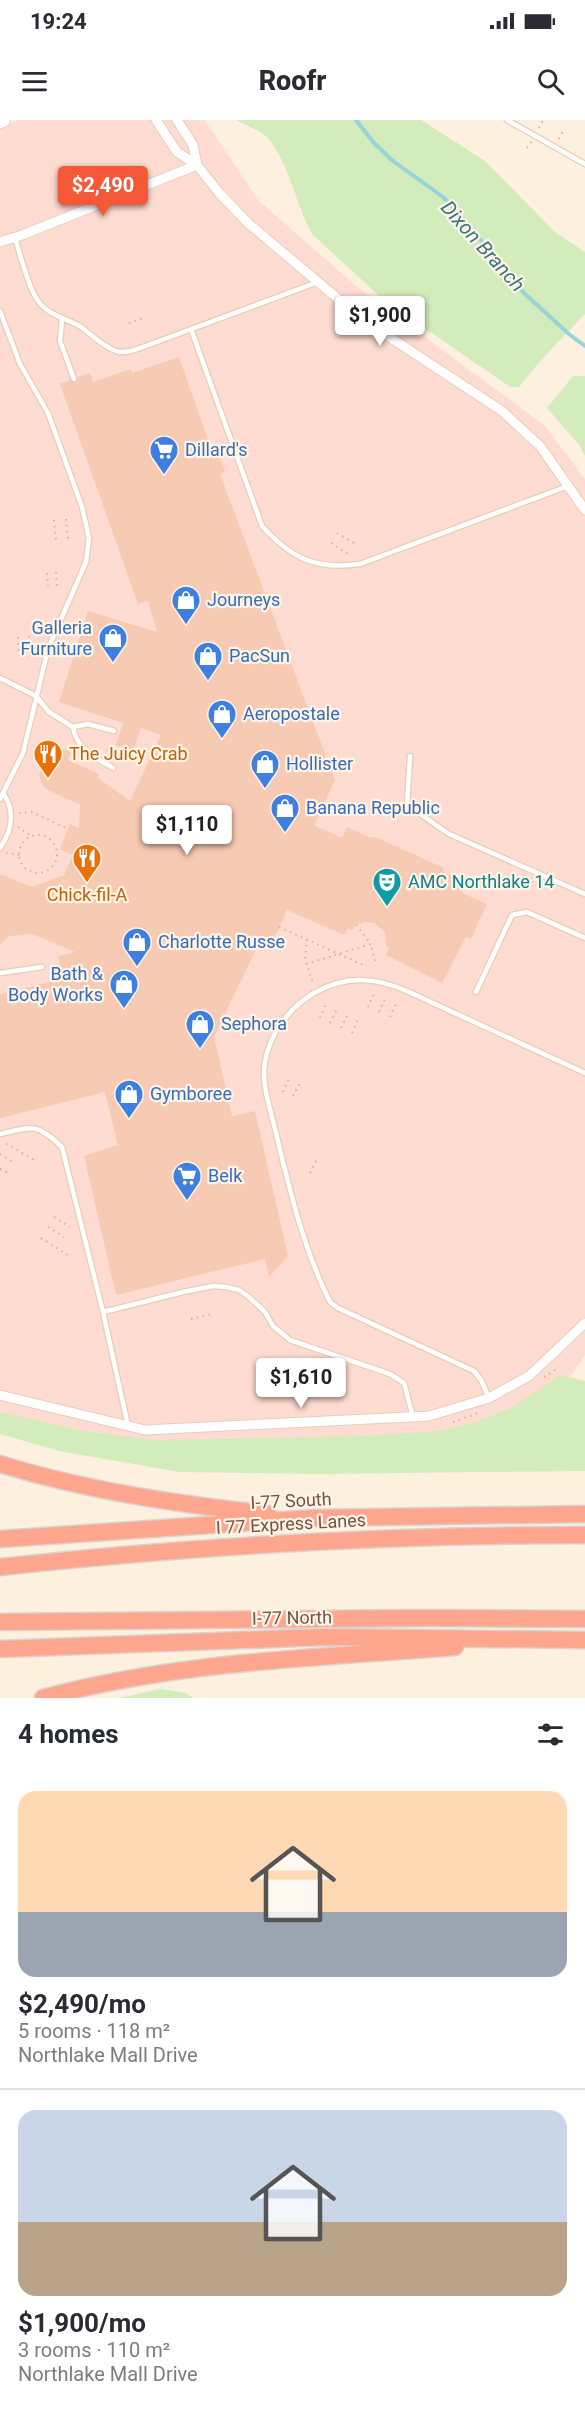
<!DOCTYPE html>
<html lang="en">
<head>
<meta charset="utf-8">
<style>
  body { margin:0; font-family:Roboto,sans-serif; background:#f7f7f7; color:#2b2b33; height:100vh; display:flex; flex-direction:column; font-size:22px; white-space:nowrap }
  * { box-sizing:border-box; margin:0 }
  p { font-size:20px; color:#7c7c81 }
  .icon { flex:none; width:33px; height:33px; fill:none; stroke:currentColor; stroke-width:2; stroke-linecap:round; stroke-linejoin:round }
  .map { position:relative; height:1578px; overflow:hidden }
  .side { display:flex; flex-direction:column; background:#fff; flex:1 }
  .side>* { flex:none }
  .price { position:absolute; translate:-50% -51px; padding:0 14px; border-radius:6px; background:#fff; color:#222; font-size:20px; line-height:39px; filter:drop-shadow(0 2px 3px #0008) }
  .price::after { content:''; position:absolute; left:50%; top:36px; width:18px; height:14px; margin-left:-9px; background:inherit; clip-path:polygon(0 0,100% 0,50% 100%) }
  .price.current { background:#f45837; color:#fff }
  ul { padding:0; list-style:none }
  li { display:grid; align-content:center; gap:12px; height:318px; padding:0 18px }
  li+li { border-top:2px solid #e1e1e2 }
  li span { display:grid; place-items:center; height:186px; border-radius:18px; color:#555 }
  li>.icon { margin-inline-start:auto }
  span .icon { width:108px; height:108px; fill:#fffc; stroke-width:1 }
  li b { font-size:26px }
  h2 { display:flex; justify-content:space-between; align-items:center; height:72px; padding:0 18px; font-size:26px }
  .status { display:flex; justify-content:space-between; align-items:center; height:42px; padding:0 30px; background:#fff; direction:ltr }
  .status svg { height:16px; fill:currentColor }
  header { display:flex; justify-content:space-between; align-items:center; height:78px; padding:0 18px; background:#fff; font-size:27px; font-weight:800 }
  .map>svg:first-child { display:block }
  .commercial { fill:#ffdcd1 }
  .green { fill:#d2ecbb }
  .lines { fill:none; stroke-linecap:round; stroke-linejoin:round }
  .stream { stroke:#96d4dc; stroke-width:4 }
  .building { fill:#f6cab3 }
  .lane-casing { stroke:#e5cdbc; stroke-width:7 }
  .street-casing { stroke:#e5cdbc; stroke-width:11 }
  .secondary-casing { stroke:#eacdb9; stroke-width:16 }
  .highway-casing { stroke:#dbd2ce; stroke-width:19 }
  .path { stroke:#daae97; stroke-width:2; stroke-dasharray:1.5 4.5; stroke-linecap:butt }
  .lane { stroke:#fff; stroke-width:4.5 }
  .street { stroke:#fff; stroke-width:9 }
  .secondary { stroke:#fff; stroke-width:14 }
  .highway { stroke:#ffa68e; stroke-width:16 }
  .labels { text-anchor:middle; stroke-width:4.5; stroke-linejoin:round; paint-order:stroke }
  .shop-label { font-size:18px; fill:#366cbe; stroke:#fff4e6; text-anchor:start }
  .food-label { font-size:18px; fill:#c56008; stroke:#fff4e6; text-anchor:start }
  .culture-label { font-size:18px; fill:#0d838f; stroke:#fff4e6; text-anchor:start }
  .street-label { font-size:18px; fill:#765344; stroke:#fff4e6 }
  .water-label { font-size:20px; font-style:italic; fill:#36757d; stroke:#fff4e6 }
</style>
</head>
<body>
<div class="status"><b>19:24</b><svg viewBox="0 0 49 12"><path d="M0 12V9h3v3zM5 12V6h3v6zM10 12V3h3v9zM15 12V0h3v12zM26 1h20v11H26zM47 4h2v5h-2z"/></svg></div>
<header><svg class="icon" aria-label="menu" viewBox="0 0 24 24"><path d="M4 6h16M4 12h16M4 18h16"/></svg>Roofr<svg class="icon" aria-label="search" viewBox="0 0 24 24"><circle cx="10" cy="10" r="6"/><path d="M15 15l6 6"/></svg></header>
<div class="map">
<svg width="585" height="1578" viewBox="0 0 585 1578">
  <rect width="100%" height="100%" fill="#fef0de"/>
  <!-- commercial -->
  <path class="commercial" d="M18,0H205L259,81L355,165L545,306L585,359V1235L527,1319L142,1330L0,1295V9Z"/>
  <!-- green -->
  <path class="green" d="M236,0H421L485,41L555,112L585,132V194L541,240L519,267H510L435,215L400,195L312,114C296,84 290,47 269,19C262,11 245,5 236,0Z
    M573,256H585V336L580,326L547,288Z
    M560,1255L585,1261V1351L314,1354L180,1352L59,1331L0,1314V1292L77,1310L154,1320L362,1316L438,1311L471,1304L513,1287Z
    M160,1569L186,1573L193,1578H120Z"/>
  <g class="lines">
    <!-- stream -->
    <path class="stream" d="M356,0L373,22L393,41L443,77L456,90L524,173L570,215L585,226"/>
  </g>
  <!-- building -->
  <path class="building" d="M179,237L211,328L216,327L225,351L220,354L335,660L314,705L342,718L347,707L371,718L373,716L444,748L443,752L467,763L462,773L487,784L471,819L466,817L442,863L386,835L389,827L386,826L385,812L374,803L364,802L355,806L352,810L348,808L344,815L287,790L271,826L260,821L214,917L232,996L255,991L288,1136L269,1157L265,1139L116,1175L84,1036L118,1025L105,972L0,998V874L62,859L58,836L75,832L32,814L10,816L0,824V754L32,767L64,755L73,735L60,729L70,704L79,708L80,685L44,668L39,655L53,625L71,632L68,640L99,654L98,658L130,681L161,615L141,608L133,630L116,625L123,603L59,582L88,491L157,512L148,481L138,484L60,264L70,260L75,263L78,257L90,253L93,262L131,249L132,253Z"/>
  <g class="lines">
    <!-- lane casing -->
    <g class="lane-casing">
      <path id="lane" d="M507,0L585,44
        M15,118C21,137 26,159 35,176C45,195 64,197 81,207C92,215 102,226 116,231C125,234 134,230 143,227L318,162
        M0,191L20,244L48,293L82,387L89,418L86,442L48,529L23,633L0,679
        M62,200L60,221L74,259
        M191,209L262,406C292,439 316,450 360,444L568,366
        M0,558L36,576L49,592L73,607L88,604L114,611
        M73,607C76,629 96,638 113,648
        M410,636L407,685L449,714L585,774
        M0,728C12,710 16,692 3,673
        M0,853L42,847
        M476,872L512,795L527,792L585,818
        M0,1014C34,1006 36,1003 62,1027L103,1192
        M489,1278L481,1260L474,1251L338,1188L330,1182C303,1128 289,1067 275,1009C270,988 261,963 265,942C270,913 289,888 314,873C346,855 376,857 409,872L585,953
        M128,1306L103,1192L183,1172L213,1166L226,1167L239,1170L249,1177L265,1192L273,1206L290,1220L390,1254L404,1263L413,1297"/>
    </g>
    <!-- street casing -->
    <g class="street-casing">
      <path id="street" d="M156,0L177,32L197,45L220,74L249,104L362,199L502,291L540,326L585,390
        M177,0L193,25L197,45
        M0,122L22,115L197,45
        M0,1275L145,1310L429,1296L489,1278L529,1256L585,1203"/>
    </g>
    <!-- secondary casing -->
    <g class="secondary-casing">
      <path id="secondary" d="M0,1L3,0"/>
    </g>
    <!-- highway casing -->
    <g class="highway-casing">
      <path id="highway" d="M0,1344C87,1371 178,1384 268,1394
        M0,1419L314,1398L585,1394
        M0,1447C194,1426 389,1415 585,1415
        M0,1502L425,1498L585,1499
        M0,1529L325,1517L585,1520
        M43,1578C177,1541 318,1538 455,1527"/>
    </g>
    <!-- path -->
    <path class="path" d="M539,8L543,0
      M559,19L563,11
      M527,28L532,21
      M129,203L143,198
      M66,399L68,420
      M54,400L56,421
      M337,413L354,423
      M331,423L348,434
      M56,452L57,466
      M47,453L48,466
      M29,516L31,531
      M18,517L19,532
      M19,693L32,692L68,709
      M18,707L31,716
      M19 734a19 19 0 1 1 38 0a19 19 0 1 1-38 0Z
      M6,733L19,735
      M356,805L371,824
      M279,807L363,845
      M307,819L305,839L313,863
      M306,844L371,824L376,846
      M368,887L375,872
      M379,892L386,877
      M390,897L397,882
      M320,898L326,884
      M330,903L337,889
      M341,908L348,894
      M352,913L358,899
      M283,972L289,958
      M293,976L300,963
      M6,1024L36,1041
      M0,1034L14,1043
      M0,1049L8,1053
      M310,1053L317,1039
      M54,1097L70,1107
      M48,1107L64,1117
      M41,1118L68,1135
      M191,1199L212,1194
      M544,1257L559,1247
      M453,1302L481,1292"/>
    <!-- lane -->
    <use href="#lane" class="lane"/>
    <!-- street -->
    <use href="#street" class="street"/>
    <!-- secondary -->
    <use href="#secondary" class="secondary"/>
    <!-- highway -->
    <use href="#highway" class="highway"/>
  </g>
  <!-- icons -->
  <defs>
    <g id="supermarket-pin" transform="scale(1.5)"><path d="M0 17L-7.5 6A9.5 9.5 0 1 1 7.5 6Z" fill="#3f7fe0" stroke="#fff4e6"/><path d="M-6-5.5h2.5l.6 2H6L4.5 2H-2.5L-4.4-4H-6ZM-1.5 3.2a1.3 1.3 0 1 0 .1 0ZM3 3.2a1.3 1.3 0 1 0 .1 0Z" fill="#fff"/></g>
    <g id="shop-pin" transform="scale(1.5)"><path d="M0 17L-7.5 6A9.5 9.5 0 1 1 7.5 6Z" fill="#3f7fe0" stroke="#fff4e6"/><path d="M-5-2.5h2.3a2.7 3.5 0 0 1 5.4 0H5L5.5 6h-11ZM-1.5-2.5h3a1.5 2.3 0 0 0-3 0Z" fill="#fff"/></g>
    <g id="restaurant-pin" transform="scale(1.5)"><path d="M0 17L-7.5 6A9.5 9.5 0 1 1 7.5 6Z" fill="#e8710a" stroke="#fff4e6"/><path d="M-5-6h1v4h1v-4h1v4h1v-4h1v5L-1.5 .5V6h-2V.5L-5-1ZM5-6V6H3V1.5H1.5Q1.5-4 5-6Z" fill="#fff"/></g>
    <g id="theatre-pin" transform="scale(1.5)"><path d="M0 17L-7.5 6A9.5 9.5 0 1 1 7.5 6Z" fill="#0f9aa8" stroke="#fff4e6"/><path d="M-5-5.5Q0-4 5-5.5V0Q5 5 0 6Q-5 5-5 0ZM-3.3-2.5H-1v1.5H-3.3ZM1-2.5H3.3v1.5H1ZM-2.8 1Q0 5.5 2.8 1Z" fill="#fff"/></g>
  </defs>
  <g fill-rule="evenodd">
    <use href="#supermarket-pin" x="164" y="330"/>
    <use href="#shop-pin" x="186" y="480"/>
    <use href="#shop-pin" x="113" y="518"/>
    <use href="#shop-pin" x="208" y="536"/>
    <use href="#shop-pin" x="222" y="594"/>
    <use href="#restaurant-pin" x="48" y="634"/>
    <use href="#shop-pin" x="265" y="644"/>
    <use href="#shop-pin" x="285" y="688"/>
    <use href="#restaurant-pin" x="87" y="738"/>
    <use href="#theatre-pin" x="387" y="762"/>
    <use href="#shop-pin" x="137" y="822"/>
    <use href="#shop-pin" x="124" y="864"/>
    <use href="#shop-pin" x="200" y="904"/>
    <use href="#shop-pin" x="129" y="974"/>
    <use href="#supermarket-pin" x="187" y="1056"/>
  </g>
  <g class="labels">
    <!-- shop labels -->
    <g class="shop-label">
      <text x="185" y="336">Dillard's</text>
      <text x="207" y="486">Journeys</text>
      <text x="92" y="514" text-anchor="end">Galleria<tspan x="92" dy="21">Furniture</tspan></text>
      <text x="229" y="542">PacSun</text>
      <text x="243" y="600">Aeropostale</text>
      <text x="286" y="650">Hollister</text>
      <text x="306" y="694">Banana Republic</text>
      <text x="158" y="828">Charlotte Russe</text>
      <text x="103" y="860" text-anchor="end">Bath &amp;<tspan x="103" dy="21">Body Works</tspan></text>
      <text x="221" y="910">Sephora</text>
      <text x="150" y="980">Gymboree</text>
      <text x="208" y="1062">Belk</text>
    </g>
    <!-- food labels -->
    <g class="food-label">
      <text x="69" y="640">The Juicy Crab</text>
      <text x="87" y="781" text-anchor="middle">Chick-fil-A</text>
    </g>
    <!-- culture labels -->
    <g class="culture-label">
      <text x="408" y="768">AMC Northlake 14</text>
    </g>
    <!-- street labels -->
    <g class="street-label">
      <text transform="translate(291 1381) rotate(-3)" y="6">I-77 South</text>
      <text transform="translate(291 1404) rotate(-3)" y="6">I 77 Express Lanes</text>
      <text transform="translate(292 1498) rotate(-1)" y="6">I-77 North</text>
    </g>
    <!-- water labels -->
    <g class="water-label">
      <text transform="translate(483 126) rotate(48)" y="7">Dixon Branch</text>
    </g>
  </g>
</svg>
<b class="price current" style="left:103px;top:97px">$2,490</b>
<b class="price" style="left:380px;top:227px">$1,900</b>
<b class="price" style="left:187px;top:736px">$1,110</b>
<b class="price" style="left:301px;top:1289px">$1,610</b>
</div>
<section class="side">
<h2>4 homes<svg class="icon" aria-label="filters" viewBox="0 0 24 24"><path d="M4 7h16M4 17h16"/><circle cx="9" cy="7" r="2"/><circle cx="15" cy="17" r="2"/></svg></h2>
<ul>
<li><span style="background:linear-gradient(#ffd9b3 65%,#9aa5b1 0)"><svg class="icon" aria-label="home" viewBox="0 0 24 24"><path d="M3 11l9-7 9 7M6 9v11h12V9"/></svg></span><div><b>$2,490/mo</b><p>5 rooms · 118 m²</p><p>Northlake Mall Drive</p></div></li>
<li><span style="background:linear-gradient(#c9d6e8 60%,#b9a48a 0)"><svg class="icon" aria-label="home" viewBox="0 0 24 24"><path d="M3 11l9-7 9 7M6 9v11h12V9"/></svg></span><div><b>$1,900/mo</b><p>3 rooms · 110 m²</p><p>Northlake Mall Drive</p></div></li>
</ul>
</section>
</body>
</html>
